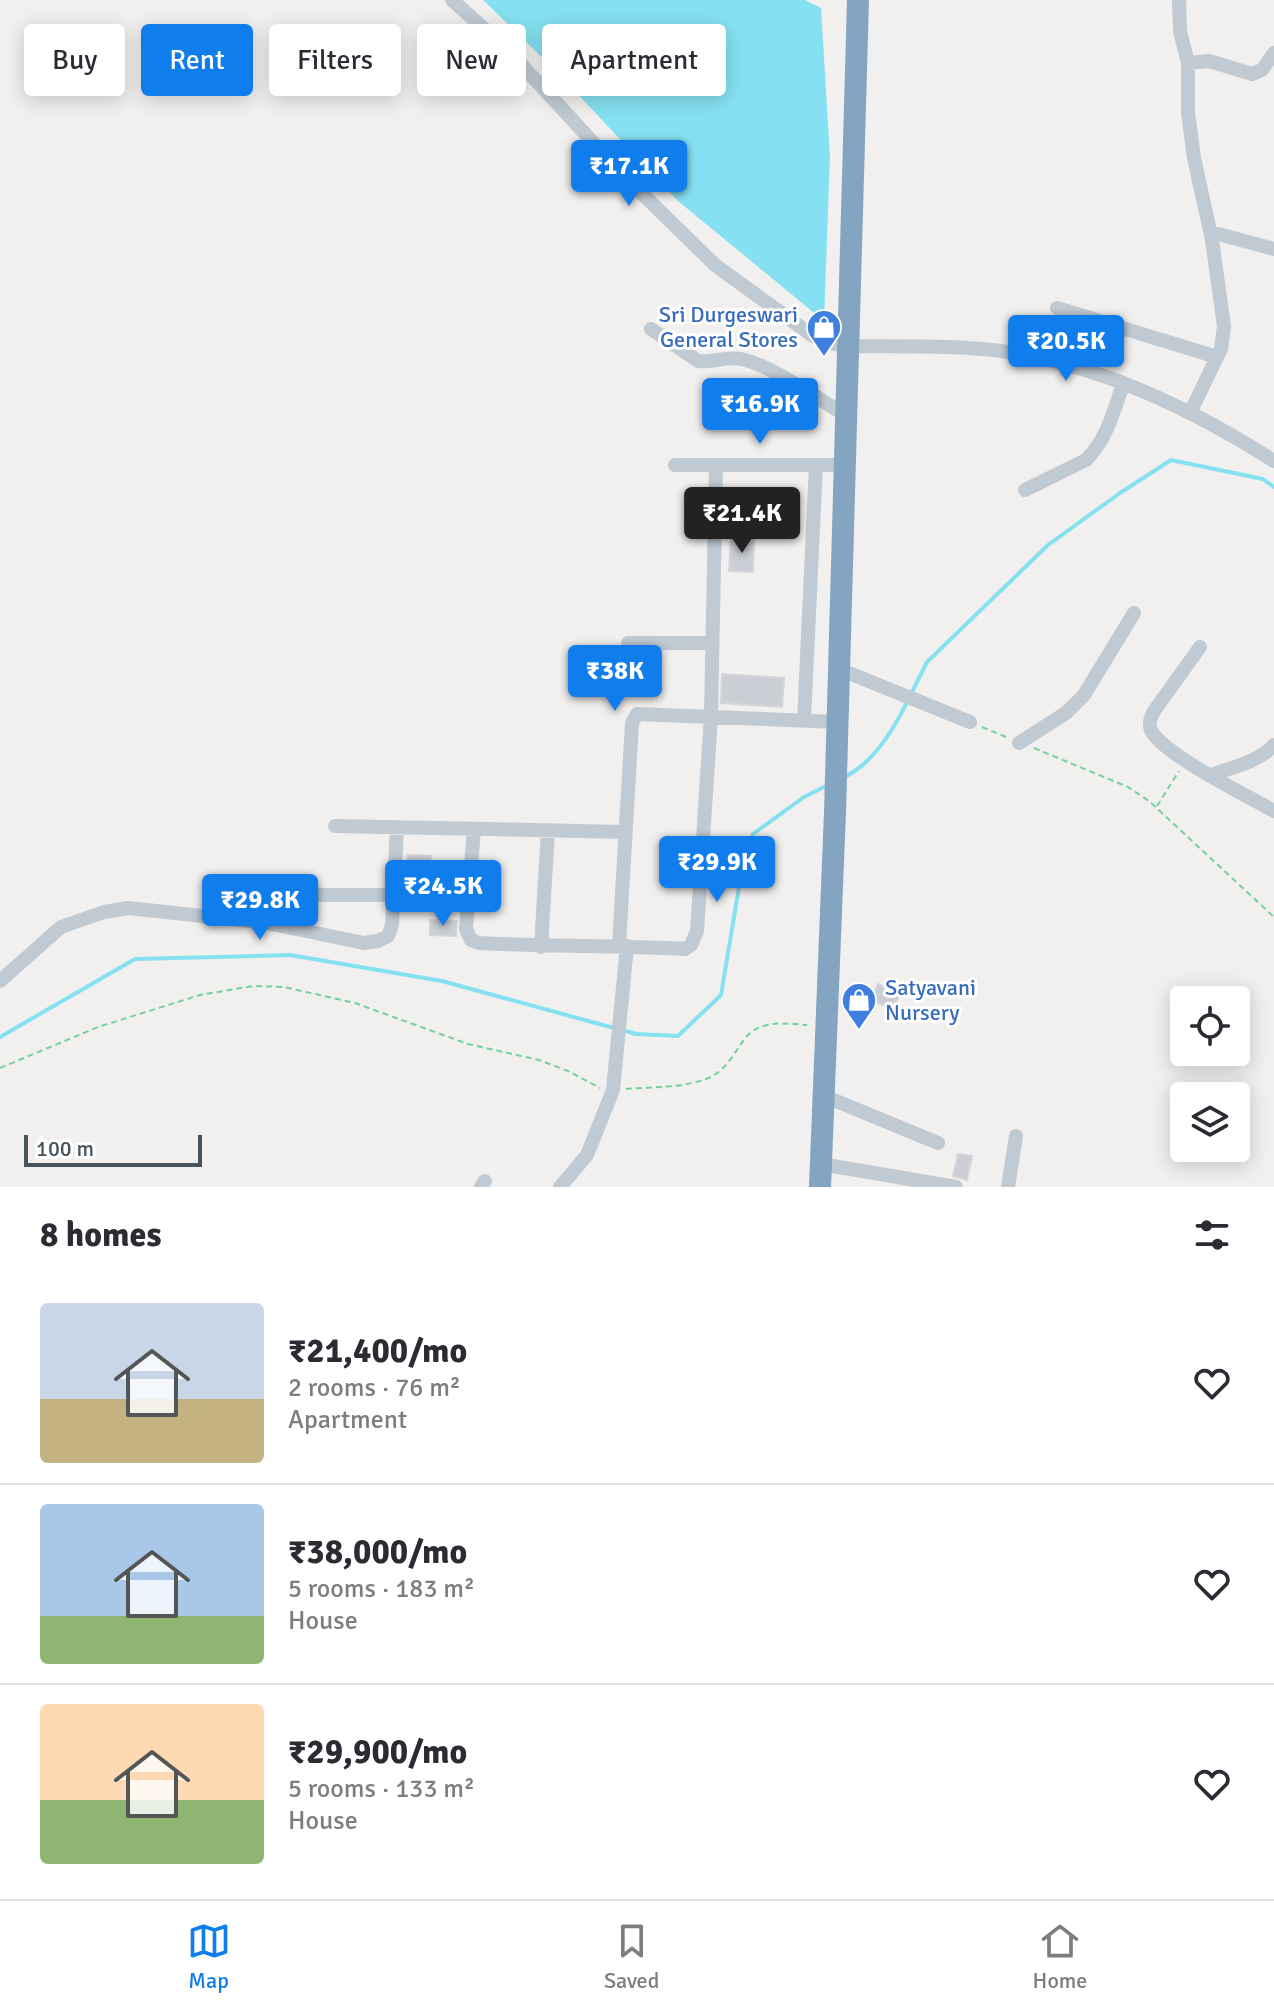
<!DOCTYPE html>
<html lang="en">
<head>
<meta charset="utf-8">
<style>
  body { margin:0; font-family:Signika,sans-serif; background:#f7f7f7; color:#2b2b33; height:100vh; display:flex; flex-direction:column; font-size:30px; white-space:nowrap }
  * { box-sizing:border-box; margin:0 }
  p { font-size:26px; color:#7c7c81 }
  .icon { flex:none; width:44px; height:44px; fill:none; stroke:currentColor; stroke-width:2; stroke-linecap:round; stroke-linejoin:round }
  .map { position:relative; height:1187px; overflow:hidden }
  .side { display:flex; flex-direction:column; background:#fff; flex:1 }
  .side>* { flex:none }
  .banner { position:absolute; left:24px; top:24px; width:800px; height:72px; display:flex; gap:16px }
  .controls { position:absolute; left:1170px; top:986px; display:grid; gap:16px }
  .controls a { display:grid; place-items:center; width:80px; height:80px; border-radius:8px; background:#fff; box-shadow:0 4px 20px #0003; font-size:40px }
  .scale { position:absolute; left:24px; bottom:20px; width:178px; box-sizing:border-box; padding-left:8px; border:4px solid #46545e; border-top:0; font-size:22px; line-height:28px; white-space:nowrap; color:#46545e; -webkit-text-stroke:6px #fff; paint-order:stroke }
  .price { position:absolute; translate:-50% -68px; padding:0 18px; border-radius:8px; background:#0f7dec; color:#fff; font-size:26px; line-height:52px; filter:drop-shadow(0 2px 4px #0008) }
  .price::after { content:''; position:absolute; left:50%; top:48px; width:24px; height:18px; margin-left:-12px; background:inherit; clip-path:polygon(0 0,100% 0,50% 100%) }
  .price.active { background:#222; color:#fff }
  ul { padding:0; list-style:none }
  li { display:flex; align-items:center; gap:24px; height:200px; padding:0 40px }
  li+li { border-top:2px solid #e1e1e2 }
  li span { display:grid; place-items:center; flex:none; width:224px; height:160px; border-radius:8px; color:#555 }
  li>.icon { margin-inline-start:auto }
  span .icon { width:96px; height:96px; fill:#fffc; stroke-width:1 }
  li b { font-size:34px }
  h2 { display:flex; justify-content:space-between; align-items:center; height:96px; padding:0 40px; font-size:34px }
  .chip { padding:0 28px; border-radius:8px; background:#fff; box-shadow:0 4px 20px #0003; font-size:28px; line-height:72px }
  .chip.active { background:#0f7dec; color:#fff }
  .tabs { display:flex; justify-content:space-around; align-items:center; height:112px; border-top:2px solid #e1e1e2; background:#fff; font-size:22px; color:#7c7c81 }
  .tabs a { display:grid; justify-items:center; gap:4px }
  .tabs .active { color:#0f7dec }
  .map>svg:first-child { display:block }
  .water { fill:#85e1f1 }
  .lines { fill:none; stroke-linecap:round; stroke-linejoin:round }
  .stream { stroke:#85e1f1; stroke-width:4 }
  .building { fill:#cbced4; stroke:#d3d5db; stroke-width:2 }
  .path { stroke:#71d29c; stroke-width:2; stroke-dasharray:6 4; stroke-linecap:butt }
  .minor { stroke:#bfcad2; stroke-width:14 }
  .highway { stroke:#84a5c1; stroke-width:22 }
  .labels { text-anchor:middle; stroke-width:6; stroke-linejoin:round; paint-order:stroke }
  .shop-label { font-size:22px; fill:#366cbe; stroke:#fff; text-anchor:end }
</style>
</head>
<body>
<div class="map">
<svg width="1274" height="1187" viewBox="0 0 1274 1187">
  <rect width="100%" height="100%" fill="#f2efef"/>
  <!-- water -->
  <path class="water" d="M483,0H805L821,8L830,156L824,321L678,201L556,71Z"/>
  <g class="lines">
    <!-- stream -->
    <path class="stream" d="M911,694L927,662L1048,545L1120,493L1171,460L1263,479L1274,487
      M845,777C874,762 893,731 907,702
      M623,1030L636,1034L678,1036L721,995L739,887L753,834L804,797L826,786
      M0,1037L135,959L290,955L442,981L614,1028"/>
  </g>
  <!-- building -->
  <path class="building" d="M731,537L754,538L753,572L729,571Z
    M722,674L784,678L782,707L721,703Z
    M408,855L431,856L430,871L407,869Z
    M430,920L457,921L456,936L430,935Z
    M878,984L900,994L893,1009L871,1000Z
    M958,1154L972,1156L967,1180L953,1176Z"/>
  <g class="lines">
    <!-- path -->
    <path class="path" d="M982,727L1006,737
      M1034,748L1128,787L1149,801L1274,917
      M1157,806L1179,771
      M0,1068L98,1027L200,995L253,986L284,987L355,1003L468,1044L539,1060L568,1071L600,1088
      M626,1089C651,1087 682,1088 706,1079C735,1068 737,1037 758,1028C773,1021 792,1024 807,1025"/>
    <!-- minor -->
    <path class="minor" d="M452,0L507,49L624,176L715,265L813,336L830,343L848,346C905,347 965,344 1021,354C1111,370 1197,412 1274,461
      M1179,0L1180,31L1188,63V112L1194,158L1212,240L1224,326L1221,349L1190,413
      M1188,63L1209,61L1252,74L1262,70L1274,53
      M1211,232L1274,249
      M1057,308L1217,357
      M651,329L698,361C712,363 726,356 741,359C773,366 818,399 847,416
      M675,465H845
      M1025,490L1086,460C1107,439 1114,411 1123,384
      M628,643H711
      M1200,647L1154,711C1151,717 1148,723 1151,730C1162,754 1248,796 1274,811
      M839,669L970,722
      M804,721L816,465
      M1019,743L1066,713L1084,695L1134,613
      M1211,775C1232,767 1259,762 1274,745
      M335,826L625,832
      M474,829L466,929L471,940L479,943C548,947 616,945 685,949L691,945L697,931L711,716L716,465
      M295,895H394
      M619,945L632,723L637,714L837,722
      M541,947L548,830
      M0,981L61,927L104,912L128,908L267,923L364,943L378,941L388,936L392,925L397,827
      M824,1096L938,1143
      M821,1164L956,1187
      M481,1187L485,1181
      M560,1187L587,1155L613,1090L627,946
      M1008,1187L1016,1136"/>
    <!-- highway -->
    <path class="highway" d="M820,1187L835,812L858,0"/>
  </g>
  <!-- icons -->
  <defs>
    <g id="shop-pin" transform="scale(1.8)"><path d="M0 17L-7.5 6A9.5 9.5 0 1 1 7.5 6Z" fill="#3f7fe0" stroke="#fff"/><path d="M-5-2.5h2.3a2.7 3.5 0 0 1 5.4 0H5L5.5 6h-11ZM-1.5-2.5h3a1.5 2.3 0 0 0-3 0Z" fill="#fff"/></g>
  </defs>
  <g fill-rule="evenodd">
    <use href="#shop-pin" x="824" y="327"/>
    <use href="#shop-pin" x="859" y="1000"/>
  </g>
  <g class="labels">
    <!-- shop labels -->
    <g class="shop-label">
      <text x="798" y="322">Sri Durgeswari<tspan x="798" dy="25">General Stores</tspan></text>
      <text x="885" y="995" text-anchor="start">Satyavani<tspan x="885" dy="25">Nursery</tspan></text>
    </g>
  </g>
</svg>
<div class="controls">
<a><svg class="icon" aria-label="locate" viewBox="0 0 24 24"><circle cx="12" cy="12" r="6"/><path d="M12 2v4M12 18v4M2 12h4M18 12h4"/></svg></a>
<a><svg class="icon" aria-label="layers" viewBox="0 0 24 24"><path d="M12 4l9 5-9 5-9-5zM3 14l9 5 9-5"/></svg></a>
</div>
<div class="scale">100 m</div>
<b class="price" style="left:629px;top:208px">₹17.1K</b>
<b class="price" style="left:1066px;top:383px">₹20.5K</b>
<b class="price" style="left:760px;top:446px">₹16.9K</b>
<b class="price active" style="left:742px;top:555px">₹21.4K</b>
<b class="price" style="left:615px;top:713px">₹38K</b>
<b class="price" style="left:717px;top:904px">₹29.9K</b>
<b class="price" style="left:443px;top:928px">₹24.5K</b>
<b class="price" style="left:260px;top:942px">₹29.8K</b>
<div class="banner">
<a class="chip">Buy</a>
<a class="chip active">Rent</a>
<a class="chip">Filters</a>
<a class="chip">New</a>
<a class="chip">Apartment</a>
</div>
</div>
<section class="side">
<h2>8 homes<svg class="icon" aria-label="filters" viewBox="0 0 24 24"><path d="M4 7h16M4 17h16"/><circle cx="9" cy="7" r="2"/><circle cx="15" cy="17" r="2"/></svg></h2>
<ul>
<li><span style="background:linear-gradient(#c9d6e8 60%,#c2b280 0)"><svg class="icon" aria-label="home" viewBox="0 0 24 24"><path d="M3 11l9-7 9 7M6 9v11h12V9"/></svg></span><div><b>₹21,400/mo</b><p>2 rooms · 76 m²</p><p>Apartment</p></div><svg class="icon" aria-label="heart" viewBox="0 0 24 24"><path d="M12 20l-8-8c-3-5 5-10 8-4 3-6 11-1 8 4z"/></svg></li>
<li><span style="background:linear-gradient(#a9c7e8 70%,#8fb573 0)"><svg class="icon" aria-label="home" viewBox="0 0 24 24"><path d="M3 11l9-7 9 7M6 9v11h12V9"/></svg></span><div><b>₹38,000/mo</b><p>5 rooms · 183 m²</p><p>House</p></div><svg class="icon" aria-label="heart" viewBox="0 0 24 24"><path d="M12 20l-8-8c-3-5 5-10 8-4 3-6 11-1 8 4z"/></svg></li>
<li><span style="background:linear-gradient(#ffd9b3 60%,#8fb573 0)"><svg class="icon" aria-label="home" viewBox="0 0 24 24"><path d="M3 11l9-7 9 7M6 9v11h12V9"/></svg></span><div><b>₹29,900/mo</b><p>5 rooms · 133 m²</p><p>House</p></div><svg class="icon" aria-label="heart" viewBox="0 0 24 24"><path d="M12 20l-8-8c-3-5 5-10 8-4 3-6 11-1 8 4z"/></svg></li>
</ul>
</section>
<nav class="tabs">
<a class="active"><svg class="icon" aria-label="map" viewBox="0 0 24 24"><path d="M3 6l6-2 6 2 6-2v14l-6 2-6-2-6 2zM9 4v14M15 6v14"/></svg>Map</a>
<a><svg class="icon" aria-label="saved" viewBox="0 0 24 24"><path d="M7 4h10v16l-5-4-5 4z"/></svg>Saved</a>
<a><svg class="icon" aria-label="home" viewBox="0 0 24 24"><path d="M3 11l9-7 9 7M6 9v11h12V9"/></svg>Home</a>
</nav>
</body>
</html>
